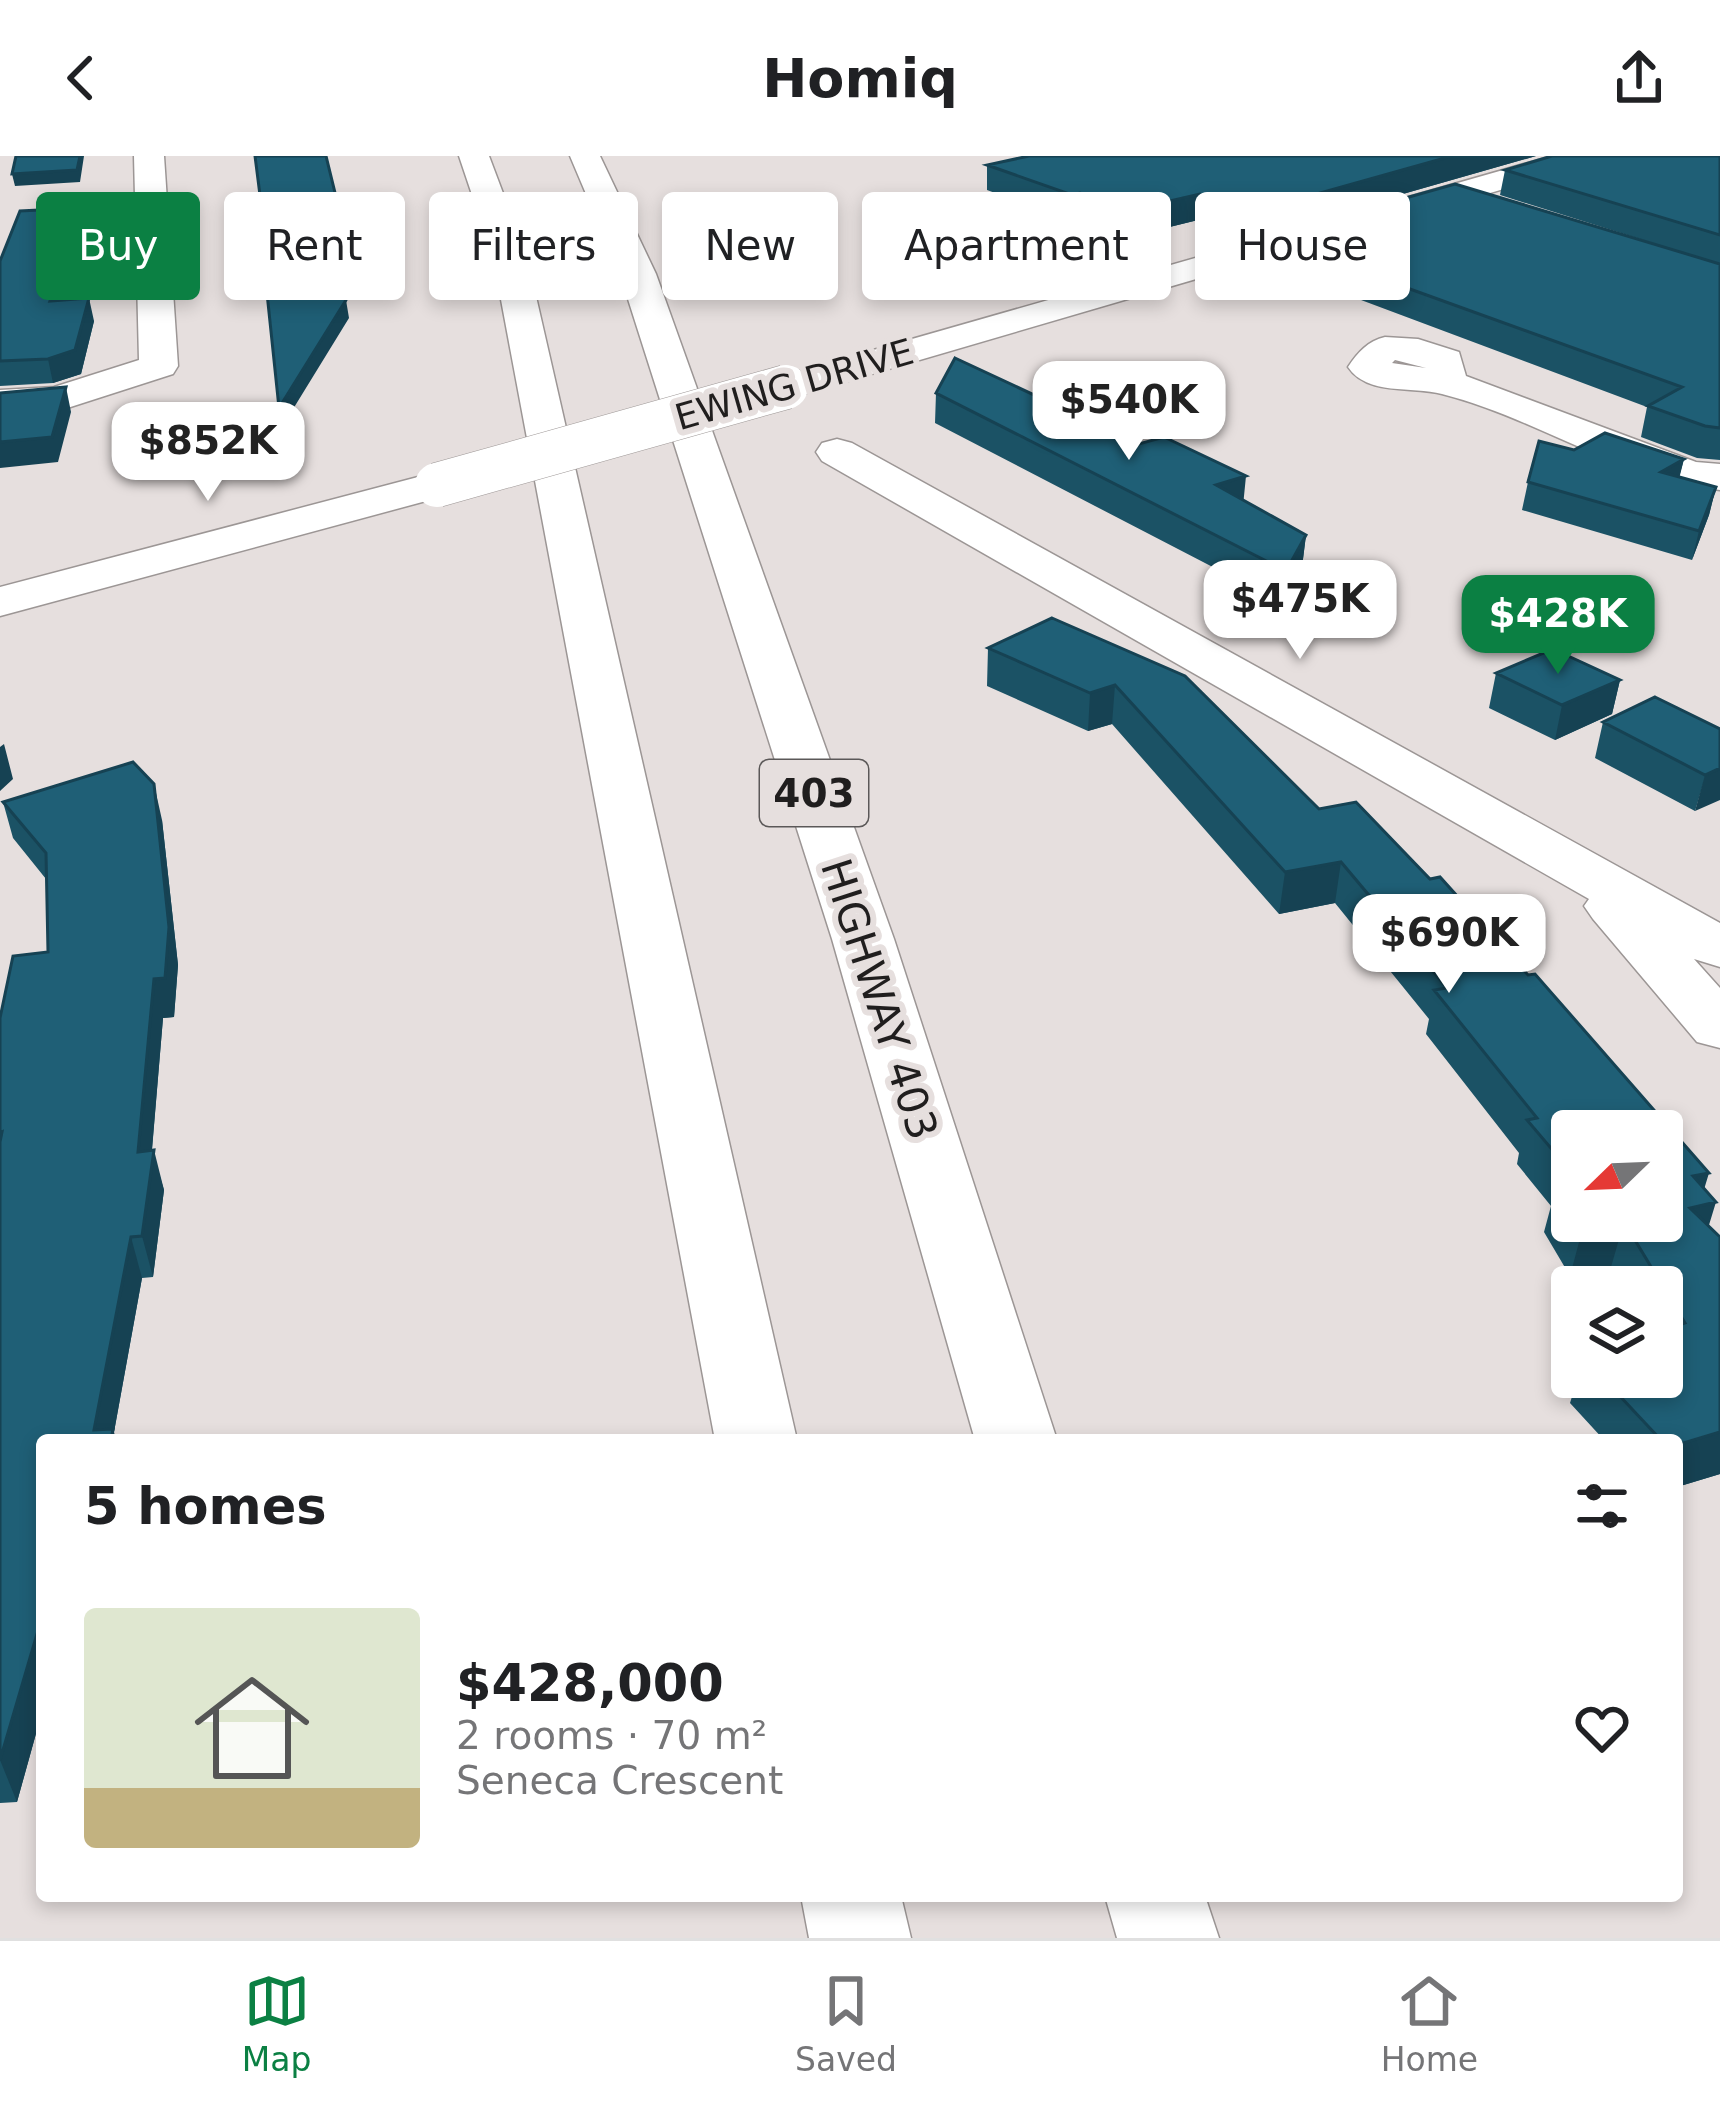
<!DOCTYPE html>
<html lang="en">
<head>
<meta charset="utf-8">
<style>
  body { margin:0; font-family:"DejaVu Sans",sans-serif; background:#f6f6f6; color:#202124; height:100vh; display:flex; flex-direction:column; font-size:45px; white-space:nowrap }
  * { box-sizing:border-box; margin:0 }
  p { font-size:39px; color:#757577 }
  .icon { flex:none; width:66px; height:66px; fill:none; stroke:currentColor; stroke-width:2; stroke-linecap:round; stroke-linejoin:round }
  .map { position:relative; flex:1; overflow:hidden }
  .details { position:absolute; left:36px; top:1278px; width:1647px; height:468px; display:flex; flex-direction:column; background:#fff; border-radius:12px; box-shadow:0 6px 18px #0003 }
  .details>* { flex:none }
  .top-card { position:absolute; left:36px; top:36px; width:1650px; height:108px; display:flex; gap:24px }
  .needle { width:78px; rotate:247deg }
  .fabs { position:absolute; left:1551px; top:954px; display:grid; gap:24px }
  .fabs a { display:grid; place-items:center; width:132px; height:132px; border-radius:12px; background:#fff; box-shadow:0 6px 18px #0003; font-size:60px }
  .price { position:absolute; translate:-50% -102px; padding:0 27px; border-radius:24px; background:#fff; color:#222; font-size:39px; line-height:78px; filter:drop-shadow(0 3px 6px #0008) }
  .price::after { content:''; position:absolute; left:50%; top:72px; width:36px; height:27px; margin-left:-18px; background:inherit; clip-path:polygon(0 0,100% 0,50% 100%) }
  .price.current { background:#0b8043; color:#fff }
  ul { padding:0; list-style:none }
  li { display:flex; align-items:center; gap:36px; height:300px; padding:0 48px }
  li span { display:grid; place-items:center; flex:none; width:336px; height:240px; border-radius:12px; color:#555 }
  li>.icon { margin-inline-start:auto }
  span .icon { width:144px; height:144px; fill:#fffc; stroke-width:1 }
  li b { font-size:51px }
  h2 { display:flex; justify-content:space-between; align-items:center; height:144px; padding:0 48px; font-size:51px }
  .chip { padding:0 42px; border-radius:12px; background:#fff; box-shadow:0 6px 18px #0003; font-size:42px; line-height:108px }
  .chip.current { background:#0b8043; color:#fff }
  header { display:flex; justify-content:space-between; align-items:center; height:156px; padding:0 48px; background:#fff; font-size:54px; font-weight:700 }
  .dock { display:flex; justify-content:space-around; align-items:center; height:168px; border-top:3px solid #e0e0e0; background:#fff; font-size:33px; color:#757577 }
  .dock a { display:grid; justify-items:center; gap:6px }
  .dock .current { color:#0b8043 }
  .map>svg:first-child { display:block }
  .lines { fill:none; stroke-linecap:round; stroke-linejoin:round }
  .minor-casing { stroke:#9c9695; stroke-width:3 }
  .highway-casing { stroke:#9c9695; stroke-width:3 }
  .minor { fill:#fff; fill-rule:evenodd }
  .highway { fill:#fff; fill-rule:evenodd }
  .minor-bridge-casing { stroke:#9c9695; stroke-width:45; stroke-linecap:butt }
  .minor-bridge { stroke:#fff; stroke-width:44 }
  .wall { fill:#1b5265; fill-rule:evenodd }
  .shaded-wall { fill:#164253 }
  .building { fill:#1f5f76; stroke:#164253; stroke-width:3 }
  .labels { text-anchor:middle; stroke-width:12; stroke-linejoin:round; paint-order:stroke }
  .far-street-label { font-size:36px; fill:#201e1e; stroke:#e6dfde }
  .shield { fill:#e6dfde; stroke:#5b5858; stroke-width:3 }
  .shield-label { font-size:39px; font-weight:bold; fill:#201e1e }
  .street-label { font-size:42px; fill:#201e1e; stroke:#e6dfde }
</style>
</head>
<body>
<header><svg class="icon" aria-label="back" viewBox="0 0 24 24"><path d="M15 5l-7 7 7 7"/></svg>Homiq<svg class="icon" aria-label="share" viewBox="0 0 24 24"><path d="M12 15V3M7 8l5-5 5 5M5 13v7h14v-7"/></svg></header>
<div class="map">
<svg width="1720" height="1782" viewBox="0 0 1720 1782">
  <rect width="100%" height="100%" fill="#e6dfde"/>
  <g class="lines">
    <!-- minor casing -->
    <g class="minor-casing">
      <path id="minor" d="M134,0H164L178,210L173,218L58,255L0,258V234L54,231L139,204Z
        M1552,0H1600L1596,6L800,239H772L766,231L772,223Z
        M1385,181L1418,183L1459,196L1466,220L1696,306L1720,308V334C1622,324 1537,262 1442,238C1412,230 1367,240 1348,211C1358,196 1368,185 1385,181ZM1395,204L1426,212L1392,207Z
        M837,283L852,287L1720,767V811L1694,803L1720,832V892L1697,886L1593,763L1584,750L1589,743L822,305L816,296L822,287Z
        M437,316L452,320L459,329L452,338L0,460V431Z"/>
    </g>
    <!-- highway casing -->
    <g class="highway-casing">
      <path id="highway" d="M459,0H489L527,101L797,1284H715L493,101Z
        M570,0H600L656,118L894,783L1057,1284H975L832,783L620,118Z
        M801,1740H901L911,1782H809Z
        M1105,1740H1205L1219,1782H1117Z"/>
    </g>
    <!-- minor -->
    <use href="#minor" class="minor"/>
    <!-- highway -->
    <use href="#highway" class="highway"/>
    <!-- minor-bridge casing -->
    <g class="minor-bridge-casing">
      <path id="minor-bridge" d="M437,329L786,231"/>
    </g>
    <!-- minor-bridge -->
    <use href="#minor-bridge" class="minor-bridge"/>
  </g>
  <!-- wall -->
  <path class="wall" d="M1536,0L1249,82L1198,64L1129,81L1079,63L1071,65L987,34V9Z
    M1720,0V304L1697,302L1641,281L1647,251L1345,138L1348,117L1296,99L1299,72L1694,100L1500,39L1505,14Z
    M82,73L68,118L69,126L63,144L94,165L81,218L53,227L0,230V105Z
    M936,237L1243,344L1306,379L1302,411L1282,447L935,267Z
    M1574,294L1684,303L1679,321L1716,331L1709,359L1692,404L1522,354L1528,326Z
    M988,492L1185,520L1705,1033L1709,1070L1720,1318L1677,1331V1284H1604L1570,1247L1578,1221H1662V1131H1623L1611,1111L1570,1120L1544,1076L1551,1050L1517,1008L1519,997L1426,878L1429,863L1335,747L1279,758L1112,568L1088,575L987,530ZM1572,975L1662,1065H1572Z
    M1496,517L1620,524L1612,558L1555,584L1489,552Z
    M1603,566L1720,573L1695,655L1595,602Z
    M3,646L162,664L178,809L174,861L163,862L152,994L164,1034L153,1121L142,1122L114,1276L42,1284V1556L17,1646L0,1647V862L48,796L46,723L13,682Z"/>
  <!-- shaded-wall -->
  <path class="shaded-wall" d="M80,0H84L80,26L15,30L12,18Z
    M1452,0H1536L1249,82L1252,56Z
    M1080,37L1079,63L1071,65L1072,39Z
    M1200,38L1198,64L1129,81L1131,54Z
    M329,49H338L340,65L331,66V77Z
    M78,52L82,73L68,118L69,126L55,168L50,145L60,104Z
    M89,142L94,165L81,218L53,227L48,203Z
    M346,144L349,162L282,271L279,252Z
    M66,231L71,256L58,306L0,312V286Z
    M1684,303L1677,331L1661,316Z
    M1246,320L1243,350L1216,329Z
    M1716,331L1709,359L1692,404L1699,375Z
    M1306,379L1302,411L1282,447L1286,415Z
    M1620,524L1612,558L1555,584L1562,549Z
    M1115,529L1112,568L1088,575L1090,537Z
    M4,588L13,623L0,635V591Z
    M1720,612V644L1695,655L1705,619Z
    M154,628L162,664L178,809L174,861L163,862L149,1028L154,994L164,1034L153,1121L142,1080L138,996L154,823Z
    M1341,706L1335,747L1279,758L1285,716Z
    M1709,1017L1699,1050L1716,1046L1702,1092L1677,1097L1693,1020Z
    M1624,1066L1611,1111L1570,1120L1582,1075Z
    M131,1081L142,1122L114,1276L116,1284H97L94,1274Z
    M1720,1276V1318L1677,1331V1289Z
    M42,1461V1556L17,1646L0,1604Z"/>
  <!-- building -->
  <path class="building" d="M16,0H80L77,14L12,18Z
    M255,0H326L338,49H329L328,60L346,144L279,252L265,118H270Z
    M1029,0H1452L1252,56L1200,38L1131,54L1080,37L1072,39L987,9Z
    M1552,0H1720V79L1505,14Z
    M1455,28L1720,108V272L1705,270L1648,250L1682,231L1349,111L1393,105L1299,72Z
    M78,52L60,104H65L50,145L89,142L75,194L48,203L0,205V105L20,55Z
    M955,202L1139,288L1164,281L1246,320L1216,329L1306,379L1286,415L936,237Z
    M66,231L52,281L0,286V237Z
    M1605,277L1684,303L1661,316L1716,331L1699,375L1528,326L1539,285L1574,294Z
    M1052,462L1185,520L1319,653L1356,646L1430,723L1440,721L1528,819L1535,818L1709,1017L1693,1020L1716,1046L1690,1052L1720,1081V1276L1677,1289V1284H1661L1602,1221H1662V1175L1685,1167L1624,1066L1582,1075L1576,1065H1662V975H1572V1017L1527,964L1537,962L1434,834L1447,832L1341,706L1285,716L1115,529L1090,537L988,492Z
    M1553,493L1620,524L1562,549L1496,517Z
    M1655,541L1720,573V612L1705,619L1603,566Z
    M133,606L154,628L169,771L165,822L154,823L138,996L154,994L142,1080L131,1081L94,1274L113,1273L111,1284H42V1461L0,1604V986L2,976L0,977V862L13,800L48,796L46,697L3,646Z
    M1572,1024V1058L1556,1031Z"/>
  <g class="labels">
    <!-- far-street labels -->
    <g class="far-street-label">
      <text transform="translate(794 228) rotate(-16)" y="13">EWING DRIVE</text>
    </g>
    <!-- shield labels -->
    <rect class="shield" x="760" y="604" width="108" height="66" rx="9"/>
    <g class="shield-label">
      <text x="814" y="651">403</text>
    </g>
    <!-- street labels -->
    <g class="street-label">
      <text transform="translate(880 843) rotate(72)" y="15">HIGHWAY 403</text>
    </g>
  </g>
</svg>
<div class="fabs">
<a><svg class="needle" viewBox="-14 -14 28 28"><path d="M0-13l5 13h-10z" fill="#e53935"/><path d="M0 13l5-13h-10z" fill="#757577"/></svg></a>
<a><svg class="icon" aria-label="layers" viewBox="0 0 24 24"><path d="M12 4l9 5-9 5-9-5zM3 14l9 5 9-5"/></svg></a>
</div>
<b class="price" style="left:1129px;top:307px">$540K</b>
<b class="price" style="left:208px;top:348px">$852K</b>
<b class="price" style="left:1300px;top:506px">$475K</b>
<b class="price current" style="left:1558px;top:521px">$428K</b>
<b class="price" style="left:1449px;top:840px">$690K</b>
<div class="top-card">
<a class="chip current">Buy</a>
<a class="chip">Rent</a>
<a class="chip">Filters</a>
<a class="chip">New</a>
<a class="chip">Apartment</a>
<a class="chip">House</a>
</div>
<section class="details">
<h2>5 homes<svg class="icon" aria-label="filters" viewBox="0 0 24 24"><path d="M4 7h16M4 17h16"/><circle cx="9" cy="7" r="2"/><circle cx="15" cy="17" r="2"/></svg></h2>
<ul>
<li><span style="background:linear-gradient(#dfe7d0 75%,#c2b280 0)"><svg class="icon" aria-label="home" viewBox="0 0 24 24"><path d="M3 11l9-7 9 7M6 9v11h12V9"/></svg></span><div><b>$428,000</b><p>2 rooms · 70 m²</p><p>Seneca Crescent</p></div><svg class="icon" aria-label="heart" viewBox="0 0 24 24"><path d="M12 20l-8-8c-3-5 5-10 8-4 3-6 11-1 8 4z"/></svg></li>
</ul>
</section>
</div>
<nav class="dock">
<a class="current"><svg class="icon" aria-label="map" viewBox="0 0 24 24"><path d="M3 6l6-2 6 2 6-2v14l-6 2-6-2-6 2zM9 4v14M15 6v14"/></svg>Map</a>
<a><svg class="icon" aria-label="saved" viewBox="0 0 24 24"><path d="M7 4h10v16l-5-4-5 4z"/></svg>Saved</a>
<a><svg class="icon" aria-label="home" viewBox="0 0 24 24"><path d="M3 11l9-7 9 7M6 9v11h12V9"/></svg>Home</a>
</nav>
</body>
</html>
